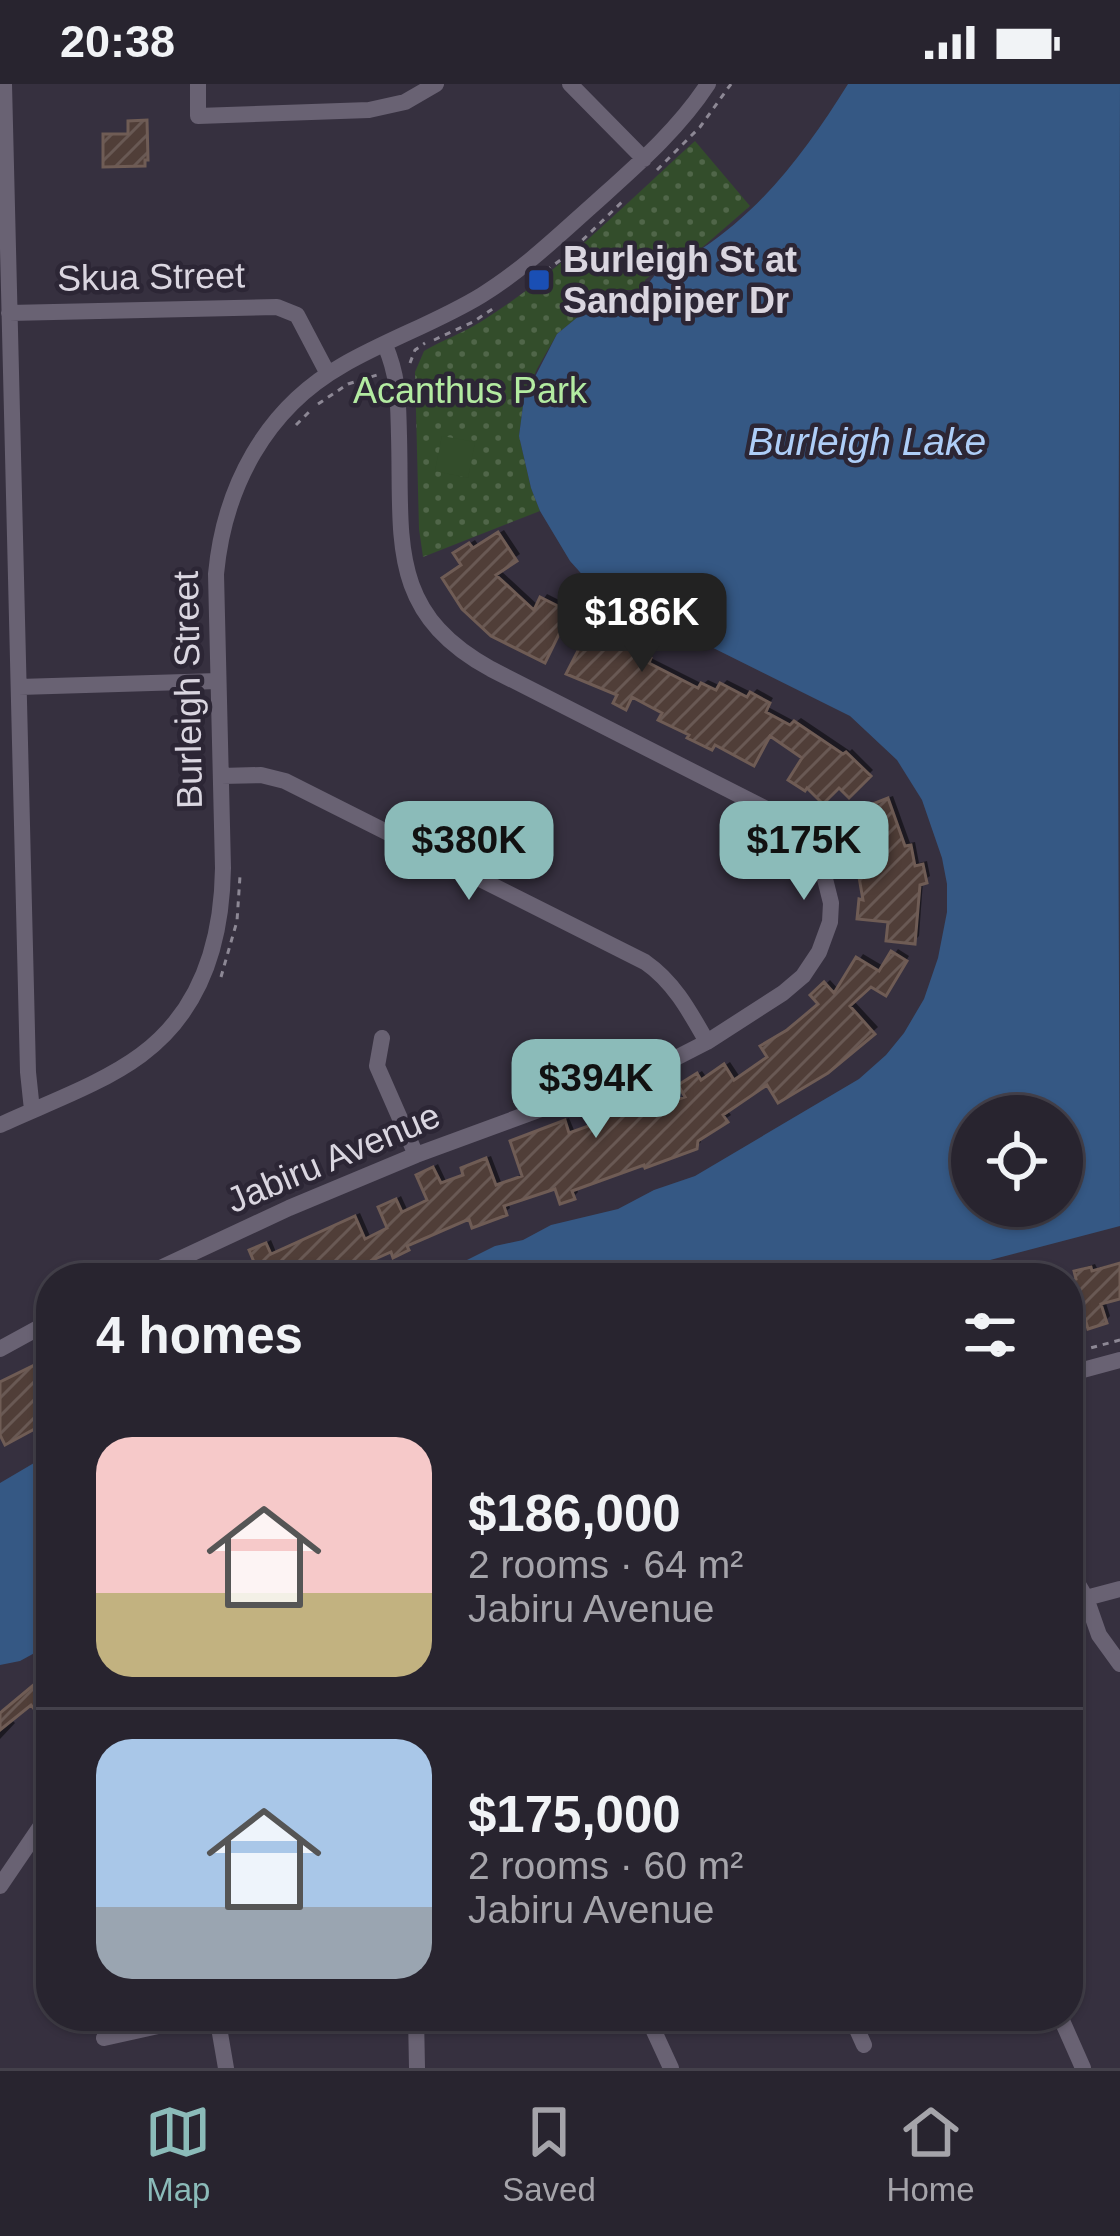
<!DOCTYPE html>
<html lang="en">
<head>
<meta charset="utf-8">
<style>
  body { margin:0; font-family:Arial,sans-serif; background:#302c37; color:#f1f3f6; height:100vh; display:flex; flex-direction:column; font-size:45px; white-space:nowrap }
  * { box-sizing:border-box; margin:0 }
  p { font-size:39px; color:#a5a4aa }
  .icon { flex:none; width:66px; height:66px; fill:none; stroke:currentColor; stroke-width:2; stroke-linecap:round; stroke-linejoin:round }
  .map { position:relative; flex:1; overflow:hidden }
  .drawer { position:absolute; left:36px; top:1179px; width:1047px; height:768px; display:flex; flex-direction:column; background:#28242f; border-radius:48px; box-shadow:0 3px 9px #0004,0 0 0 3px #44414b }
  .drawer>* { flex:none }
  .buttons { position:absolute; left:951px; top:1011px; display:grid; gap:24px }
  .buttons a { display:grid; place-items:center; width:132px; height:132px; border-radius:50%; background:#28242f; box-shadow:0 3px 9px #0004,0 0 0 3px #44414b; font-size:60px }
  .price { position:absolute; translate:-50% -102px; padding:0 27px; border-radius:24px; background:#8bbbb9; color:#111; font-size:39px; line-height:78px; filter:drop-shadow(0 3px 6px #0008) }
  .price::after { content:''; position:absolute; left:50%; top:72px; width:36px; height:27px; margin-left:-18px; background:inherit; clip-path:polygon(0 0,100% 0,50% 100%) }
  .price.current { background:#222; color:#fff }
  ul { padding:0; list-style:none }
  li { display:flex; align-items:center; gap:36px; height:300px; padding:0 60px }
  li+li { border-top:3px solid #44414b }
  li span { display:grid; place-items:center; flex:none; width:336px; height:240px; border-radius:36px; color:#555 }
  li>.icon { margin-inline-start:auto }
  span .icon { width:144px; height:144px; fill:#fffc; stroke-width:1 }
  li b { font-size:51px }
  h2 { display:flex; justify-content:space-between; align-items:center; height:144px; padding:0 60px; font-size:51px }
  .status { display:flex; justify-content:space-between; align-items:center; height:84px; padding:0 60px; background:#28242f; direction:ltr }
  .status svg { height:33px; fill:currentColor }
  .menu { display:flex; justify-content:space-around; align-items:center; height:168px; border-top:3px solid #44414b; background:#28242f; font-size:33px; color:#a5a4aa }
  .menu a { display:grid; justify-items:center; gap:6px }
  .menu .current { color:#8bbbb9 }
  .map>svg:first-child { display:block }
  .grass { fill:url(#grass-dots) }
  .pitch { fill:#334d2b }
  .water { fill:#355884; fill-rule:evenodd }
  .shadow { fill:#0007 }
  .building { fill:url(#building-hatch); stroke:#6f5c55; stroke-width:3 }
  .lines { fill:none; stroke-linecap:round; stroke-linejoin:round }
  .path { stroke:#8d8895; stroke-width:3; stroke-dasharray:6 6; stroke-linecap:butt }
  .minor { stroke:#696273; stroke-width:16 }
  .transit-dot { fill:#1a4fb4; stroke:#2c2635; stroke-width:4.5 }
  .labels { text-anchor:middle; stroke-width:9; stroke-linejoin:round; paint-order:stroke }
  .poi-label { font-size:36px; font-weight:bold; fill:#dad6e0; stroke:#2c2635; text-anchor:start }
  .street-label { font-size:36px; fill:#dad6e0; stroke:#2c2635 }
  .park-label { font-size:36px; fill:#b3eba1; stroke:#2c2635 }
  .water-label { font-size:39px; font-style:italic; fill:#aecef8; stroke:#2c2635 }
</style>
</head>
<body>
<div class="status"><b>20:38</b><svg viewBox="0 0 49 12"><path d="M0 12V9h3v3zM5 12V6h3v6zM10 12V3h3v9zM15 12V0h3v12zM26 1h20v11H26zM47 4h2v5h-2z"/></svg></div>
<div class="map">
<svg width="1120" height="1984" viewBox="0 0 1120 1984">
  <defs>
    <pattern id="grass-dots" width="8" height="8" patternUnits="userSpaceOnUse" patternTransform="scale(3)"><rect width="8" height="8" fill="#334d2b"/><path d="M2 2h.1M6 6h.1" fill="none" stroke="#506649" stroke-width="1.8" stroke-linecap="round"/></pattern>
    <pattern id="building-hatch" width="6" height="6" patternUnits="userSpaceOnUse" patternTransform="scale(3)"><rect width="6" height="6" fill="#503e38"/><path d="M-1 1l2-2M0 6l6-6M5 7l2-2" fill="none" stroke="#695954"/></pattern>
  </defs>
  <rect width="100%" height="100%" fill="#36303f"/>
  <!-- grass -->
  <path class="grass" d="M695,57L750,122L697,168L656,187L645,196V201L640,206H619L596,218L557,250L537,285L524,314L519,352L531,404L540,427L423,473L419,445L415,288L424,267C443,256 463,249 482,237C560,188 627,118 695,57Z"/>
  <!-- pitch -->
  <path class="pitch" d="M442,352L475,358L468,394L435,387Z"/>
  <!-- water -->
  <path class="water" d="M848,0H1120L1118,657L1120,1142L921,1194H431L495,1162L523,1156L551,1141L618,1125L654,1106L695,1092L859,995L886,971L904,949L924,915L938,874L947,828V800L942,774L922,716L897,676L850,632L663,539L587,496L570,477L540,427L531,404L519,352L524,314L557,250L596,218L619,206L623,212L644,210C656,178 674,182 700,166C764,124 808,64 848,0ZM972,1032H1062V1122H972Z
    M51,1369V1560L20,1577L0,1581V1399Z"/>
  <!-- shadow -->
  <path class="shadow" d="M504,446L520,470L499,485L539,522L547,510L585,529L590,524L619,538L614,550L653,569L651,574L703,600L708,596L721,602L727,596L753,609L757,605L773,614L768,623L796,638L801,634L850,667L852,665L873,686L849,710L806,673L771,650L666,628L633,610H621L588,554L564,542L544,576L464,481L461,465L475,456L479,462Z
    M893,712L910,759L915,758L919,779L927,777L930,792L923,797L919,852L914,857L891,835L862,816L866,813L850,752L855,747L872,741L866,724L870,720Z
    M898,865L909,872L890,904L871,900L853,916L878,943L856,963L768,997L726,1025L731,1031L701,1052V1058L696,1063L576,1102L578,1108L573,1113L557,1101L508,1118L510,1124L505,1128L471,1131L407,1164H392L325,1194H208L206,1189L211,1184L224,1178L229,1189L257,1177L252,1167L271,1156L276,1168L360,1129L370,1152L390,1143L381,1124L401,1112L407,1125L430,1115L420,1091L438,1080L446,1097L466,1089L464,1085L469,1080L491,1072L501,1098L524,1090L514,1058L518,1053L569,1034L574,1046L605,1035L602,1026L621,1016L624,1025L656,1014L658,1021L687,1011L686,997L702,987L707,994L730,978L740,993L770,973L795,942L822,920L814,911L830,896L839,906L863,870L885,883Z
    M1120,1178V1212L1105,1216L1110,1232L1105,1237L1084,1220L1068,1225V1196L1079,1193L1078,1188L1082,1184L1095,1180L1097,1184Z
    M43,1596L46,1599L51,1597V1641L31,1617L10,1634L15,1639L0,1655V1626L3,1629Z"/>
  <!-- building -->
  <path class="building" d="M147,36L148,76H145V82L103,83V50H128V37Z
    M498,448L517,477L496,491L534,526L540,513L580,533L583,526L617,543L611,555L651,574L649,579L698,604L701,599L716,606L720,599L747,613L750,608L770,619L766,628L790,641L794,637L843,670L846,668L871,692L849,714L839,704L823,720L807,704L805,707L788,696L802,674L770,652L754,682L715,661L712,666L687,654L689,651L658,636L662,629L632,613L626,626L613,619L617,611L566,590L584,555L562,544L545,579L491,552L462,525L442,494L461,481L453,469L469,459L473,464Z
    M888,714L905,762L911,761L915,782L923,780L927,799L920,801L915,860L886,857L888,838L857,835L859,815L863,816L859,793H861L847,751L869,743L862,724Z
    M891,867L907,877L886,912L871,903L850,922L875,950L828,989L778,1019L767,1001L723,1031L728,1038L698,1057L697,1065L645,1084L644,1081L572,1107L575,1115L560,1120L555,1105L504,1122L507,1131L472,1144L469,1135L407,1162L409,1166L393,1174L391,1168L332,1194H219L254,1178L249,1166L266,1159L271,1170L355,1132L365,1155L387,1144L378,1123L396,1115L402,1128L427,1116L416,1091L433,1083L441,1099L463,1091L461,1084L486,1074L496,1101L522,1092L510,1057L565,1036L569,1049L597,1039L602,1036L598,1025L617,1019L620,1028L651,1017L653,1024L685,1013L678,1001L697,989L701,996L724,980L734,996L767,973L760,962L787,946L818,920L810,911L824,898L834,909L856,873L879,887Z
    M1120,1179V1215L1101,1220L1107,1239L1088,1245L1082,1224L1068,1228V1198L1076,1195L1074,1187L1091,1183L1092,1187Z
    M51,1273V1336L5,1361L0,1351V1298Z
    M51,1597V1646L31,1621L0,1646V1629L36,1599L39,1603Z"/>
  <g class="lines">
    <!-- path -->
    <path class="path" d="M657,86L700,43L731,0
      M536,194L566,172L623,117
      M434,256L473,238L494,224
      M410,279L415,266L425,259
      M318,320L348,300L377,291
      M296,341L310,327
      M221,893L237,837L240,792
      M1068,1270L1120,1256"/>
    <!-- minor -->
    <path class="minor" d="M4,0L28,988L32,1026
      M198,0V32L369,26L405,18L436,0
      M570,0L644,75
      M9,229L277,223L297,231L328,290
      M19,603L218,597
      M221,692L261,691L285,697L645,878C674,898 690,928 707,958
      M382,954L377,982L416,1071
      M0,1041C45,1020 102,1000 141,971C202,926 222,855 223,784L216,490C224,404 265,325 343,281C388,255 438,238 482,211C524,185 559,151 595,119C636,82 678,46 708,0
      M139,1194L289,1124L416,1071L666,979L707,958L783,909L803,892L819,868L830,838L831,819L820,775L801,748L786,735L491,585C387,528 402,456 399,352C398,317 399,294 385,261
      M0,1265L51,1237
      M1068,1290L1120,1276
      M1068,1483L1086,1514L1099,1551L1120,1580
      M1086,1514L1120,1505
      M0,1802L51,1727
      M217,1932L226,1984
      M416,1932L417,1984
      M647,1932L671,1984
      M851,1932L864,1961
      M1060,1932L1083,1984
      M104,1954L203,1932"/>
  </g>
  <!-- markers -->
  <rect class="transit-dot" x="527" y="184" width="24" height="24" rx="6"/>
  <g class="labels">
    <!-- poi labels -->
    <g class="poi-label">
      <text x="563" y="188">Burleigh St at<tspan x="563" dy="41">Sandpiper Dr</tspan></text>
    </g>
    <!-- street labels -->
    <g class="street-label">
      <text transform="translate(151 192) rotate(-1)" y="13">Skua Street</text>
      <text transform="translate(187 606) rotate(-91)" y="13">Burleigh Street</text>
      <text transform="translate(333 1073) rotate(-23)" y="13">Jabiru Avenue</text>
    </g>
    <!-- park labels -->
    <g class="park-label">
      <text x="470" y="319">Acanthus Park</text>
    </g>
    <!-- water labels -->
    <g class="water-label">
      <text x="867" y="371">Burleigh Lake</text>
    </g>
  </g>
</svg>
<div class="buttons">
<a><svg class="icon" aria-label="locate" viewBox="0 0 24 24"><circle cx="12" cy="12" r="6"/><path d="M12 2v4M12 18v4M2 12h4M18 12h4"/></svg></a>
</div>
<b class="price current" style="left:642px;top:591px">$186K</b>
<b class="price" style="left:469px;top:819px">$380K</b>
<b class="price" style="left:804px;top:819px">$175K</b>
<b class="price" style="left:596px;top:1057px">$394K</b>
<section class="drawer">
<h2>4 homes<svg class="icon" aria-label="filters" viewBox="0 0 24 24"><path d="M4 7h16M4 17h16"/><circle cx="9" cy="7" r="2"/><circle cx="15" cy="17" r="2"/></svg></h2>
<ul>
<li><span style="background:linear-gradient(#f6c9c9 65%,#c2b280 0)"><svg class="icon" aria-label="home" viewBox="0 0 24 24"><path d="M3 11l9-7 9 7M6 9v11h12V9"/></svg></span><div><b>$186,000</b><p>2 rooms · 64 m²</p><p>Jabiru Avenue</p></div></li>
<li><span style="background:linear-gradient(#a9c7e8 70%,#9aa5b1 0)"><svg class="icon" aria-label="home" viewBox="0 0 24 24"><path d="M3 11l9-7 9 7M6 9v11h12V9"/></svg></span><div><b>$175,000</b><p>2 rooms · 60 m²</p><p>Jabiru Avenue</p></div></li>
</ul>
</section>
</div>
<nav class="menu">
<a class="current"><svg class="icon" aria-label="map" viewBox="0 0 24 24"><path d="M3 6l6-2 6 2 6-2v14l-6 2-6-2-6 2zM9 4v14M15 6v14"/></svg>Map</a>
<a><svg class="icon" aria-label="saved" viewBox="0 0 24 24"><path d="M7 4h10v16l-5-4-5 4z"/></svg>Saved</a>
<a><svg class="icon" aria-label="home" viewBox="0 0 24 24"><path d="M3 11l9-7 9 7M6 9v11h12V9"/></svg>Home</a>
</nav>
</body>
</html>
